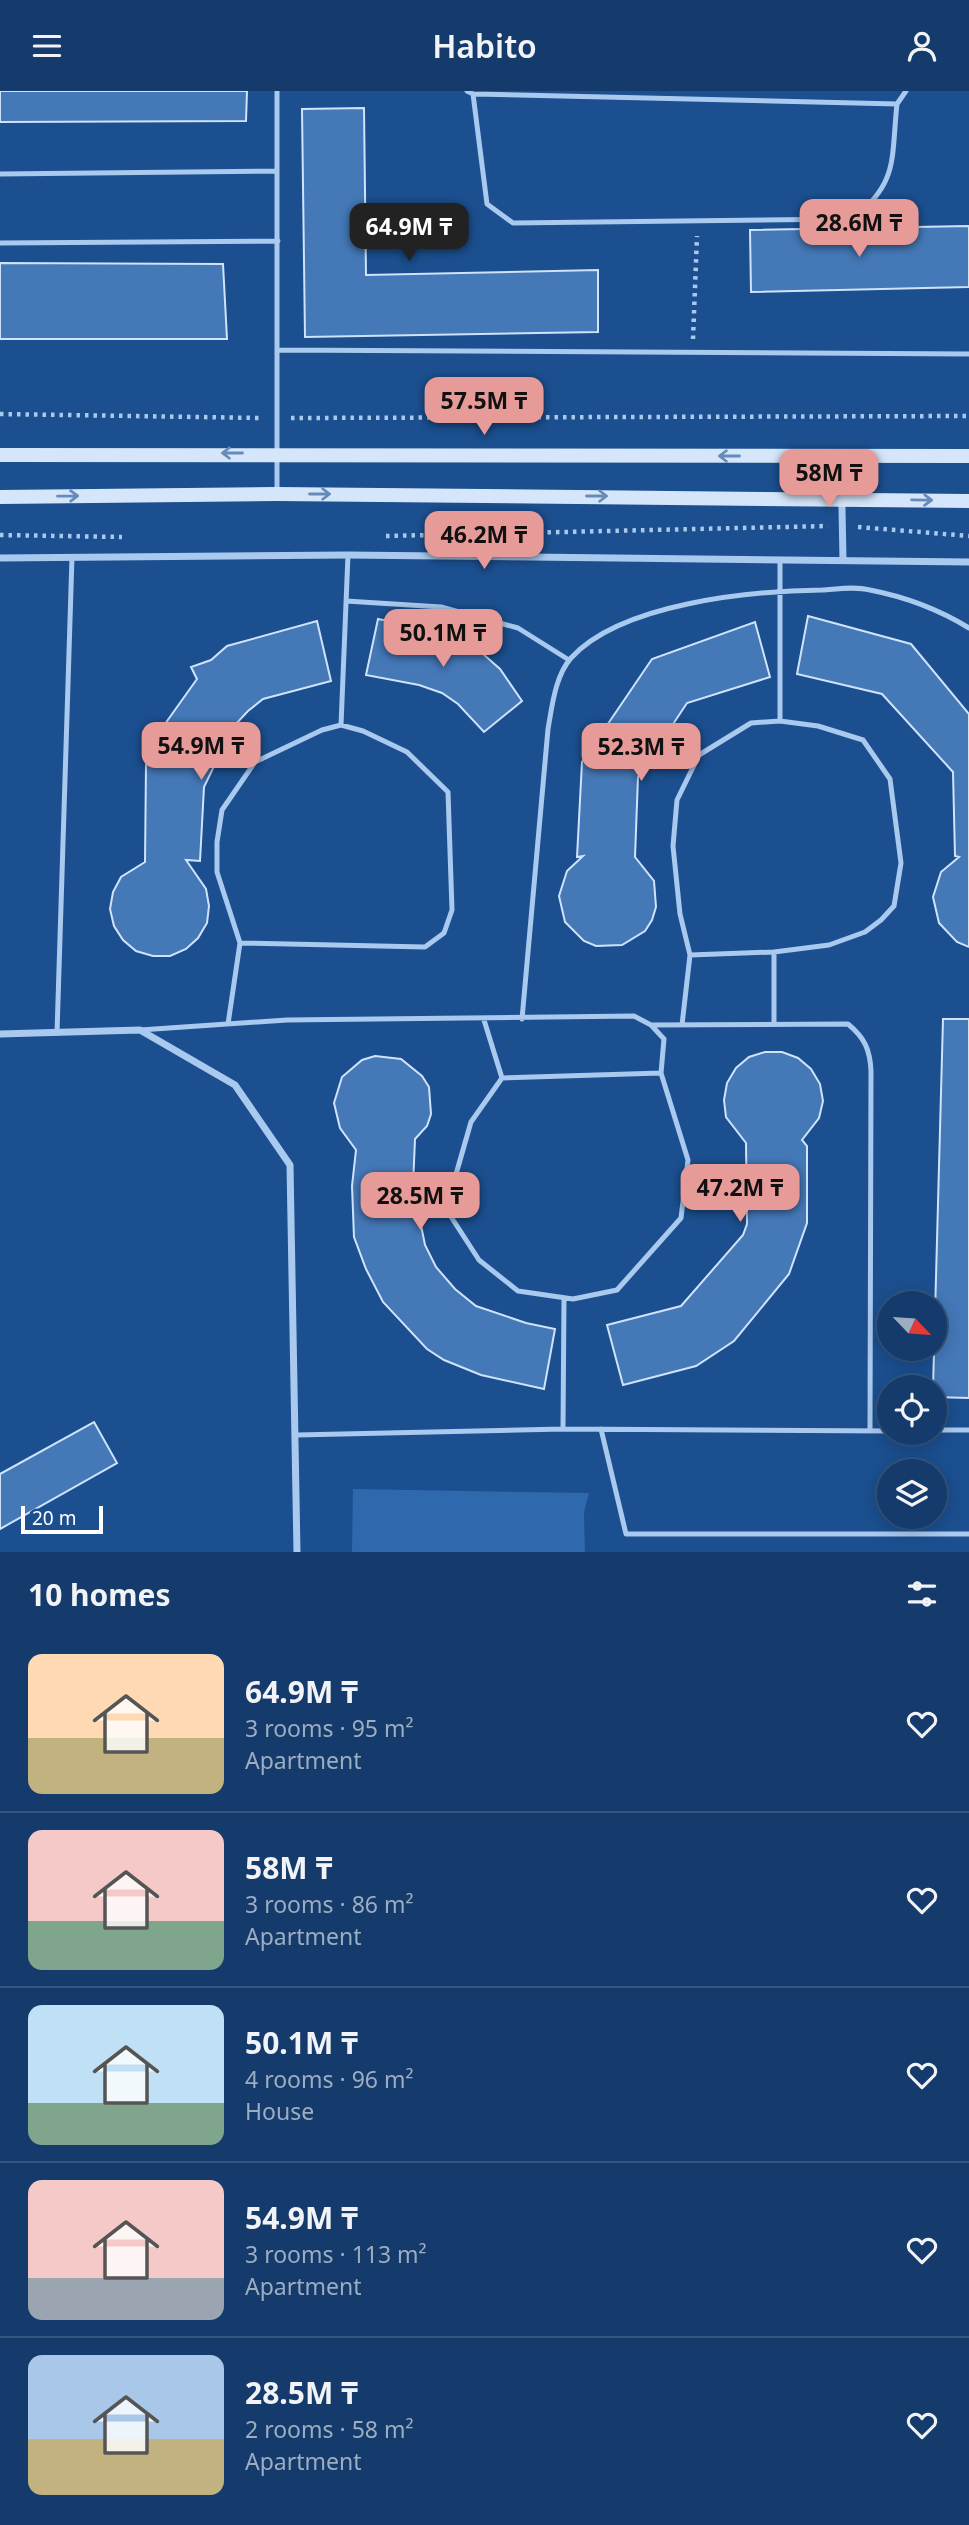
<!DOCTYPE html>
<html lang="en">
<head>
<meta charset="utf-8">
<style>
  body { margin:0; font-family:"Noto Sans",sans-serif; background:#214673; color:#f1f3f6; height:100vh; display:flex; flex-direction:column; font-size:26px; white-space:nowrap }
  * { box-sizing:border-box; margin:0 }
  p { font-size:23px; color:#9dadc1 }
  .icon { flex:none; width:38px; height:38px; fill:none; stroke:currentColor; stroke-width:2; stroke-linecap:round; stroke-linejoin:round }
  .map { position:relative; height:1461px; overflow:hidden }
  .sheet { display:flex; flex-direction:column; background:#143b6b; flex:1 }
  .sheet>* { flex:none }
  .needle { width:46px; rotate:115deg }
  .controls { position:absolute; left:877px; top:1200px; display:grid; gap:14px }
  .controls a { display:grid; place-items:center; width:70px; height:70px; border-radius:50%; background:#143b6b; box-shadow:0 4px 18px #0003,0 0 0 2px #33557e; font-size:35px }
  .scale { position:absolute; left:21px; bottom:18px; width:82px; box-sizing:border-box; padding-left:7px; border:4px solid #fff; border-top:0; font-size:19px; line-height:24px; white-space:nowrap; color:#fff; -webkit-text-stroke:5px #1b4f8f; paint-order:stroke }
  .price { position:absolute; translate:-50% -60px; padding:0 16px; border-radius:14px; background:#e69b98; color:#111; font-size:23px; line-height:46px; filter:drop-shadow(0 2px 4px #0008) }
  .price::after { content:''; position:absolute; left:50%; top:42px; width:21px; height:16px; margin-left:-10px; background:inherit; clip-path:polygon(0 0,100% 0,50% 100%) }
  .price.current { background:#222; color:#fff }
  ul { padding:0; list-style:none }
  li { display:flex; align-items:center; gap:21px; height:175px; padding:0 28px }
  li+li { border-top:2px solid #33557e }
  li span { display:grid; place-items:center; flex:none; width:196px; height:140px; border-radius:14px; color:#555 }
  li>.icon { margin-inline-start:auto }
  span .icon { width:84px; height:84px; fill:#fffc; stroke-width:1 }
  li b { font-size:30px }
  h2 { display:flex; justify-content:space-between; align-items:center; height:84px; padding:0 28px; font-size:30px }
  header { display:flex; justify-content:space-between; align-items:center; height:91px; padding:0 28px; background:#143b6b; font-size:32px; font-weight:600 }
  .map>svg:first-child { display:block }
  .green { fill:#2e69ad }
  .building { fill:#4478b7; stroke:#cfe3fa; stroke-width:2 }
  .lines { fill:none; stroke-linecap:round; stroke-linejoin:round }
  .path { stroke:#a9c9ee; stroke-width:4.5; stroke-dasharray:3.5 5; stroke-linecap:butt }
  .lane { stroke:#a9c9ee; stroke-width:5 }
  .street { stroke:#a9c9ee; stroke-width:7 }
  .secondary { stroke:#d6e6fa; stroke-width:14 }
  .oneway { stroke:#668bba }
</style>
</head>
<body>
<header><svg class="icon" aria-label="menu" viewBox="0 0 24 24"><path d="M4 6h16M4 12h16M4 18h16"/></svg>Habito<svg class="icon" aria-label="person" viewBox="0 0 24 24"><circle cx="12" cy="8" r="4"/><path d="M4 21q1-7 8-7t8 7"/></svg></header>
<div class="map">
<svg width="969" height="1461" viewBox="0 0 969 1461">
  <rect width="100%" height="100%" fill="#1b4f8f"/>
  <!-- green -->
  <path class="green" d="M353,1398L589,1402L584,1421L585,1461H352Z"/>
  <!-- building -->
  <path class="building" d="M0,0H247L246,30L0,31Z
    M364,17L366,184L598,179V241L305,246L302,18Z
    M969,135V196L751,201L750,139Z
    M0,172L223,173L227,248H0Z
    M808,525L911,553L969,623V856L957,851L939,832L933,806L941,781L959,766L955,765L953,681L882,603L797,583Z
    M378,528L445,541L473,554L500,578L522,610L484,641L458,613L442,602L419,594L366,584Z
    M317,530L331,590L263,608L248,620L233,636L204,696L200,770L186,769L206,798L209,815L207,832L198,847L186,858L170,865H153L136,860L123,849L114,835L110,818L113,801L121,786L145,771L146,674L160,640L197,588L191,576L211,569L227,555Z
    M755,531L770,586L687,612L638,686L635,766L654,790L656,816L652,829L645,840L622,854L596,855L584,850L565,831L559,805L567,780L583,765L577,766L582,671L652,568Z
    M943,928H969V1307L934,1306L933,1297Z
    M765,961H782L798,967L811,978L820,993L823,1010L819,1027L802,1049L807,1055V1132L789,1183L734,1250L696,1275L623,1294L607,1234L681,1215L743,1144L747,1133L746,1052L726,1026L724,1009L727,992L736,977L749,966Z
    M375,965L401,968L422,985L429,996L431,1023L427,1035L415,1048L413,1095L425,1154L436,1176L455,1198L476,1215L526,1232L555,1238L544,1298L481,1284L444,1269L427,1258L383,1211L366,1178L354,1146L352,1095L356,1059L340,1037L334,1012L342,986L362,969Z
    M94,1331L117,1372L0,1438V1383Z"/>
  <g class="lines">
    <!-- path -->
    <path class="path" d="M693,248L697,145
      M0,323L262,327
      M291,327L969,325
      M858,436L969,445
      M0,444L122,446
      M386,445L828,435"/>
    <!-- lane -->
    <path class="lane" d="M467,0L473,3L897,13L906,0
      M473,3L487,113L513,132L853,128C899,91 891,68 897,13
      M0,83L277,80
      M0,152L278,150
      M279,259L969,263
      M277,403V0
      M346,510L441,516L518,537L569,569
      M780,630V469
      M341,634L348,464
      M690,864L774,861
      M522,928L548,638C552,616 555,585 571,567C621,512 751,500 822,499C838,498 855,495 870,499C906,506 938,518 969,537
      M484,929L502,987
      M228,933L240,852L217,781V751L222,719L255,671L322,639L341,634L363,640L407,661L448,701L452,819L444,842L425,856L240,852
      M651,934L848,933C865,947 870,959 871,980L870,1340
      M682,934L690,864L680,823L673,755L677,709L699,664L751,632L780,630L818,635L863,649L890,688L901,772L894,815L881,829L865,841L829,854L774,861V933
      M140,939L287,929L634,925L651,934L664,948L661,982L688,1069L681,1127L617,1199L573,1208L518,1200L479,1169L446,1118L471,1031L502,987
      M57,942L72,466
      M502,987L661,982
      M563,1338L889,1340
      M601,1338L626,1443H969
      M934,1339H969
      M297,1344L563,1338L564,1207"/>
    <!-- street -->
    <path class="street" d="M841,366L843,469
      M0,467L348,464L969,471
      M0,943L140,939L235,994L290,1074L297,1461"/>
    <!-- secondary -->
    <path class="secondary" d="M0,364L969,365
      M0,406L277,403L969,410"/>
  </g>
  <!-- one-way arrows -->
  <defs><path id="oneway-shaft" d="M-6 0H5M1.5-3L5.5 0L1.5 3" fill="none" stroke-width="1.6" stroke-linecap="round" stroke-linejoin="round" transform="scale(1.75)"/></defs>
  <g class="oneway">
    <use href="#oneway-shaft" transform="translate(232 362) rotate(180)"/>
    <use href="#oneway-shaft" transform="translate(729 365) rotate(-180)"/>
    <use href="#oneway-shaft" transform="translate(320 403)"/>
    <use href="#oneway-shaft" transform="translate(68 405) rotate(-1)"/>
    <use href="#oneway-shaft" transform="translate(597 405)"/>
    <use href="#oneway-shaft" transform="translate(922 409) rotate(1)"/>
  </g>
</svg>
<div class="controls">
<a><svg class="needle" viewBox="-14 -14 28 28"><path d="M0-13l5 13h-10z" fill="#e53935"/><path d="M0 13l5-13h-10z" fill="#9dadc1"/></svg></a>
<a><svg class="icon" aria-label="locate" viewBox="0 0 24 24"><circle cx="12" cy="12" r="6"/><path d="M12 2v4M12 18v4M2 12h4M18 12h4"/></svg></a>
<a><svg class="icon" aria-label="layers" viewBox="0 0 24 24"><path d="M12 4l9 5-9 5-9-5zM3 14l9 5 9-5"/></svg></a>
</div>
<div class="scale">20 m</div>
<b class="price" style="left:859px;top:168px">28.6M ₸</b>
<b class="price current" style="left:409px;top:172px">64.9M ₸</b>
<b class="price" style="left:484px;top:346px">57.5M ₸</b>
<b class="price" style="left:829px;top:418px">58M ₸</b>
<b class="price" style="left:484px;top:480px">46.2M ₸</b>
<b class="price" style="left:443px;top:578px">50.1M ₸</b>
<b class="price" style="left:201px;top:691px">54.9M ₸</b>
<b class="price" style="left:641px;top:692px">52.3M ₸</b>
<b class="price" style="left:740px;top:1133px">47.2M ₸</b>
<b class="price" style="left:420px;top:1141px">28.5M ₸</b>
</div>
<section class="sheet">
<h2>10 homes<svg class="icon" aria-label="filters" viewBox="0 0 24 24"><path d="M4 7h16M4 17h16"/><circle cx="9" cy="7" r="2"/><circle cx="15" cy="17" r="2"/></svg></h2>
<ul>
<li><span style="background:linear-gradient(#ffd9b3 60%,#c2b280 0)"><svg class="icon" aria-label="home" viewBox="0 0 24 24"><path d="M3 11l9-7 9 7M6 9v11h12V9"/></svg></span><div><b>64.9M ₸</b><p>3 rooms · 95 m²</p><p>Apartment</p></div><svg class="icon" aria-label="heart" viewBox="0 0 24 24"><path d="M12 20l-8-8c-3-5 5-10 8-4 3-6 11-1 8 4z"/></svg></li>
<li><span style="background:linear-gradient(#f6c9c9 65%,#7fa58c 0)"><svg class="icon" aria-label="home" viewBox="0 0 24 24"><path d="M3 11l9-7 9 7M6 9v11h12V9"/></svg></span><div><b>58M ₸</b><p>3 rooms · 86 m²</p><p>Apartment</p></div><svg class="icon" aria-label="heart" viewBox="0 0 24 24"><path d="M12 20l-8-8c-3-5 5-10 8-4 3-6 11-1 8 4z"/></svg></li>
<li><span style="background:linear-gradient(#bfe0f5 70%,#7fa58c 0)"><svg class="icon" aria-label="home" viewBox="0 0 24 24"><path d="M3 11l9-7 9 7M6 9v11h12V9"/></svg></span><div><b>50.1M ₸</b><p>4 rooms · 96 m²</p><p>House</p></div><svg class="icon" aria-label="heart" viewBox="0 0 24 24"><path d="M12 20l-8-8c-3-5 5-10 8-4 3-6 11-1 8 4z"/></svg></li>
<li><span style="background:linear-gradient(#f6c9c9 70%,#9aa5b1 0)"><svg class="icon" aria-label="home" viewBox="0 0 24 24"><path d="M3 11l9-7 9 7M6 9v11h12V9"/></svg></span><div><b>54.9M ₸</b><p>3 rooms · 113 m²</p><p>Apartment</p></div><svg class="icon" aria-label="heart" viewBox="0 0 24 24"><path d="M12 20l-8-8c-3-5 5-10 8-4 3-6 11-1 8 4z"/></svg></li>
<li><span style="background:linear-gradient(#a9c7e8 60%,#c2b280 0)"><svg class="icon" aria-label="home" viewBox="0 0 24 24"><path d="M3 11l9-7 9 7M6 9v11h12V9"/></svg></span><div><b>28.5M ₸</b><p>2 rooms · 58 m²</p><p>Apartment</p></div><svg class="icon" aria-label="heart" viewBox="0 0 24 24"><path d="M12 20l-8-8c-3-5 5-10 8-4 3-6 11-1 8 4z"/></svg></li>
</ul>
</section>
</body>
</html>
